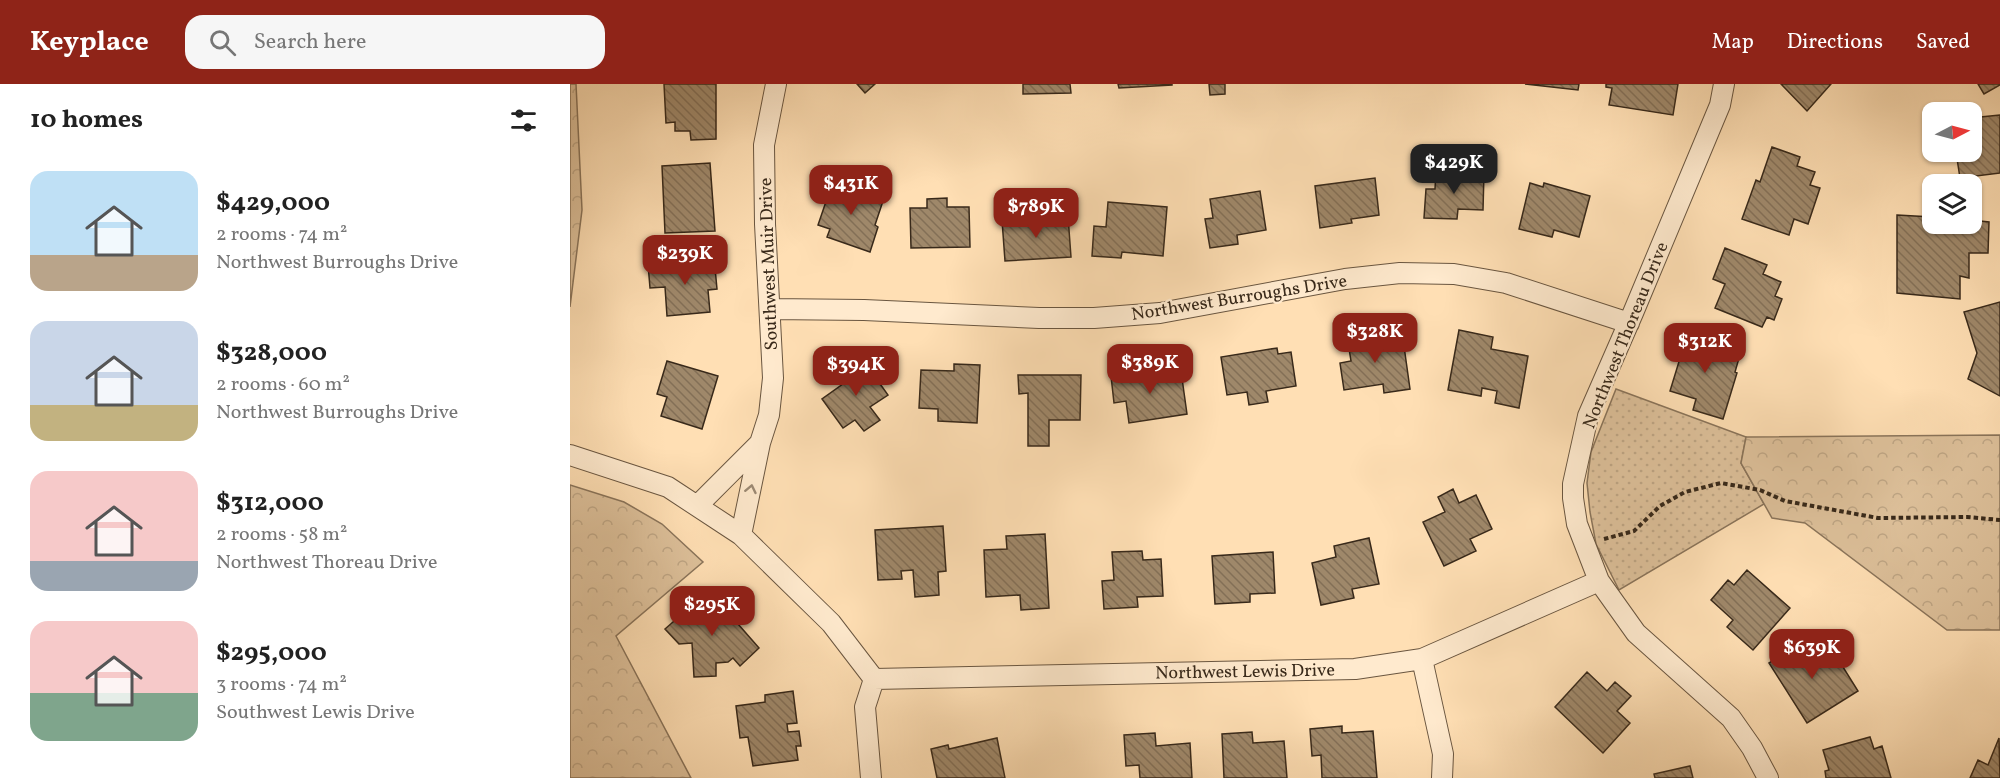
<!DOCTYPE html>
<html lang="en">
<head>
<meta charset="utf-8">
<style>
  body { margin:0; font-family:Vollkorn,serif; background:#f6f6f6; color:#222; height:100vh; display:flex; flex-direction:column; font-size:22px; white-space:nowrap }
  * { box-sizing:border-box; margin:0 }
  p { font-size:20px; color:#767676 }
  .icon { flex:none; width:33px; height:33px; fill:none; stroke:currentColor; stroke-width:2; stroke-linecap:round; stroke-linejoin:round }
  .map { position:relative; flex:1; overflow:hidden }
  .side { display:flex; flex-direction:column; background:#fff; width:570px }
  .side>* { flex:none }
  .needle { width:39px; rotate:84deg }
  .fabs { position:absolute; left:1352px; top:18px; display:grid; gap:12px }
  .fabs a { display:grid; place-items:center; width:60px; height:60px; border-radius:12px; background:#fff; box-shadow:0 2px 4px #0004; font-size:30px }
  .price { position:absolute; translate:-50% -51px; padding:0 14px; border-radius:12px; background:#8f2418; color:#fff; font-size:20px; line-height:39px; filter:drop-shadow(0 2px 3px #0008) }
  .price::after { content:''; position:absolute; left:50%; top:36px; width:18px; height:14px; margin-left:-9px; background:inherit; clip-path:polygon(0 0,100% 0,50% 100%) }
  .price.selected { background:#222; color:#fff }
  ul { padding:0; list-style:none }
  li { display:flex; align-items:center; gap:18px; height:150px; padding:0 30px }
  li span { display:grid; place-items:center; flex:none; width:168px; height:120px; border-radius:18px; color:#555 }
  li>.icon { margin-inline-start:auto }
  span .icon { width:72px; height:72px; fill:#fffc; stroke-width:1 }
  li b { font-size:26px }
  h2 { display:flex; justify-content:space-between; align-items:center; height:72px; padding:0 30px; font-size:26px }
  header { display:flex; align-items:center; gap:36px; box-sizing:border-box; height:84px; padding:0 30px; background:#8f2418; color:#fff }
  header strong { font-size:28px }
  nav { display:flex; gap:33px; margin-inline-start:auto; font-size:21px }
  .search { width:420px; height:54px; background:#f6f6f6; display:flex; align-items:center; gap:15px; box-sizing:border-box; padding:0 21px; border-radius:18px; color:#767676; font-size:22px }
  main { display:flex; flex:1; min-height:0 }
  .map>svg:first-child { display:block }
  .grass { fill:url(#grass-dots); stroke:#8a745a; stroke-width:1.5 }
  .forest { fill:url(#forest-crowns); stroke:#8a745a; stroke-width:1.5 }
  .building { fill:url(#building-back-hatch); stroke:#38291a; stroke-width:1.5 }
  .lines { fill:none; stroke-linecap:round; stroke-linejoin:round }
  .minor-casing { stroke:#6a5640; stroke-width:22 }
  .path { stroke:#38291a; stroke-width:4; stroke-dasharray:4.5 3; stroke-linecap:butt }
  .minor { stroke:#ffeace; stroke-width:20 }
  .oneway { stroke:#9c8a74 }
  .labels { text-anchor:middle; stroke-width:4.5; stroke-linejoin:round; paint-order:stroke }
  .street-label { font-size:18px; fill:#38291a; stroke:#ffeace }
</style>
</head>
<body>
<header>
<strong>Keyplace</strong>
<div class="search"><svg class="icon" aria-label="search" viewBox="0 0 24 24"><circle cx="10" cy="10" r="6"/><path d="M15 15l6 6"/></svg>Search here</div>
<nav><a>Map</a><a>Directions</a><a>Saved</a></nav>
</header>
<main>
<section class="side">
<h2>10 homes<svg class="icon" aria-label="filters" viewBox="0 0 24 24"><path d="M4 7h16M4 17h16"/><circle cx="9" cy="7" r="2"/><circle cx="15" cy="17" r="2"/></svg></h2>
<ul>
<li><span style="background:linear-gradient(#bfe0f5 70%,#b9a48a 0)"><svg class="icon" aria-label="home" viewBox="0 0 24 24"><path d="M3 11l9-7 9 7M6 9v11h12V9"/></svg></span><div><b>$429,000</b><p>2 rooms · 74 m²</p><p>Northwest Burroughs Drive</p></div></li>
<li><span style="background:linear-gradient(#c9d6e8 70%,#c2b280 0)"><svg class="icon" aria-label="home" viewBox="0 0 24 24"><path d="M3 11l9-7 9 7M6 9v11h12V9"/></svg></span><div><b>$328,000</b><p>2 rooms · 60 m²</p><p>Northwest Burroughs Drive</p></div></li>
<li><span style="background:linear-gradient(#f6c9c9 75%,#9aa5b1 0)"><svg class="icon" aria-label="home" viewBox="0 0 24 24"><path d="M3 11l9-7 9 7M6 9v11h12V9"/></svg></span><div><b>$312,000</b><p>2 rooms · 58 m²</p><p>Northwest Thoreau Drive</p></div></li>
<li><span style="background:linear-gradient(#f6c9c9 60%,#7fa58c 0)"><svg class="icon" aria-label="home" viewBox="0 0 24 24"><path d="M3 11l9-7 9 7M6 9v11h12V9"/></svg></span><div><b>$295,000</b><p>3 rooms · 74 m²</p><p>Southwest Lewis Drive</p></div></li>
</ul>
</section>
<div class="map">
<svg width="1430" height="694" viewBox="0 0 1430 694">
  <defs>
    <pattern id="grass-dots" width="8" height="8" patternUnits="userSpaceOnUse" patternTransform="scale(1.5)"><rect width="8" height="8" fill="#ddc09a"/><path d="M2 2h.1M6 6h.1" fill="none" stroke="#bea584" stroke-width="1.8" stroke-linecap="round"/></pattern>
    <pattern id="forest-crowns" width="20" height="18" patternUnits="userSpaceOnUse" patternTransform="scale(1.5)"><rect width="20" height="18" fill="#ddc09a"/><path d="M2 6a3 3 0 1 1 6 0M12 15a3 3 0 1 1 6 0" fill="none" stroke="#bea584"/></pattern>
    <pattern id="building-back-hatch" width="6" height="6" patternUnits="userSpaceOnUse" patternTransform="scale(1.5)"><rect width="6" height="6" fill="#9f886a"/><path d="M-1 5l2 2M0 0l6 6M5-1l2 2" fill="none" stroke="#836f56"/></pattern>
  </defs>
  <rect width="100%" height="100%" fill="#ffdfb4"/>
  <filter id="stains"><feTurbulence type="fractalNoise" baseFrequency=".00333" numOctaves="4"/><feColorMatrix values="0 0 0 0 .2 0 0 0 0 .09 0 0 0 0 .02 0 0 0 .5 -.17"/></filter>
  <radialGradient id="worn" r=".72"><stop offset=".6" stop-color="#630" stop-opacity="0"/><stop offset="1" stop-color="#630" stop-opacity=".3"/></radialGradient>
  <!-- grass -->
  <path class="grass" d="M1046,305L1176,353L1171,379L1194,420L1049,506L1026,460L1020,428L1017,399L1021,368Z"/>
  <!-- forest -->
  <path class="forest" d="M0,0H6L12,126L0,223Z
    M1430,351V546H1377L1235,439L1202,434L1171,379L1176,353Z
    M0,401L54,418L92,440L133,478L46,552L121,694H0Z"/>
  <!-- building -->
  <path class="building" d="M94,0H146V55L121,56L120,47H105V38L96,39Z
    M287,0H305L295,9Z
    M453,0H500L501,9L453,10Z
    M548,0H602V1L549,4Z
    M639,0H655V10L640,11Z
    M955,0H1009L1008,6Z
    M1036,0H1108L1103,31L1039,21L1042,4L1036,3Z
    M1211,0H1261L1237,27Z
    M1408,0H1430V1L1414,10Z
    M1430,31V89L1390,94L1386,68H1401V34Z
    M1202,63L1230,73L1227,82L1245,88L1240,101L1250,104L1238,140L1224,135L1219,151L1172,135L1186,96L1190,98Z
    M140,79L145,147L95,149L92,82Z
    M866,87L914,89L913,126L888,125L887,135L854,134L856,105H865Z
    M805,94L809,131L781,135L782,139L750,144L745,102Z
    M263,97L314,114L305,141L308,143L300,168L257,153L260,145L248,141Z
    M960,99L973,103L974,99L1020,112L1009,153L984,146L982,153L949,145Z
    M690,107L696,146L667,151L668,160L640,164L635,135L643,134L640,115Z
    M377,114V123H399L400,163L341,164L340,124H357V115Z
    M538,118L597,123L593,172L552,168L551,174L522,172L524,142L536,143Z
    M1327,131L1362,133V140H1401V136L1419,138L1418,169H1399V194L1390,192V215L1327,209Z
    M498,132L501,173L435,177L432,136Z
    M1155,164L1197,181L1193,190L1211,198L1205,212L1212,215L1204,236L1197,233L1192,243L1145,224L1155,200L1143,195Z
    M144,173L147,205L138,206L140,228L97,232L95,203L80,204L78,180L100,178L101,187L120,185L119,175Z
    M1430,218V312L1398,295L1407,269L1394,228Z
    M1119,245L1148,254L1144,266L1169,274L1165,288L1167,289L1153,335L1123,326L1126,315L1100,307Z
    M889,246L923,253L921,265L958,272L949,324L925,319L927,307L912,304L911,312L878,306Z
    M802,248L804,260L833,255L840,305L814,309L813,300L774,306L770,279L781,277L777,252Z
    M707,264L708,270L721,268L726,302L696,307L698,318L679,321L677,308L657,311L651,273Z
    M291,273L318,311L300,323L310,336L294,347L285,336L273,344L252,315L277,297L271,288Z
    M97,277L148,292L132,345L91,332L97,313L87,310Z
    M384,280L410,281L407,339L368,337V325L349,324L351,286L384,287Z
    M575,287L576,292L611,287L617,330L559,339L556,317L544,319L541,292Z
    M448,291H511L510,336H479V362H458V309L449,310Z
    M883,405L889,419L906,411L922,445L900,455L906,467L874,482L853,438L875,428L868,413Z
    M373,442L376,487L368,488L369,511L345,513L343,486L331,487L332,495L308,496L305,446Z
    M475,450L479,524L451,526L450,511L416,513L414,466L437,465L436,452Z
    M799,454L809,500L782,505L784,514L751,521L742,479L766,473L764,462Z
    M572,467L573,476L591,475L593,512L567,513L568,523L534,525L532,497L544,496L542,468Z
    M703,468L705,509L680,510V518L645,520L642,472Z
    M1177,486L1220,524L1183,566L1157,543L1163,536L1141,516L1158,496L1164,501Z
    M147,516L189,564L170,582L163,574L158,578L146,579V592L124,593L122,559L109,560L95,545L127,517Z
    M1239,553L1257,582L1268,575L1288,607L1237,639L1199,579Z
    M1017,588L1037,607L1045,598L1061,612L1047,627L1060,639L1033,669L985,623Z
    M223,607L227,639L217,640L218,648L229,647L231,662H226L228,676L183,682L178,653L170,654L166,622L195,618V611Z
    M772,642V649L803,647L807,694H752L751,671L742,672L740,645Z
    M682,648L683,659L714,657L717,694H654L652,650Z
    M585,649L586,662L620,659L622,694H570L569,681L556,682L554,651Z
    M1300,653L1304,665L1312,662L1321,694H1256L1255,687L1259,686L1253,666Z
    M427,654L435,694H367L361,665L378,661L379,665Z
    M1429,654L1430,694H1400L1408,676L1418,681Z
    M1120,682L1123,694H1085L1084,690Z"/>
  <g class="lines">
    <!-- minor casing -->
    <g class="minor-casing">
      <path id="minor" d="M1154,0L1150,21L1063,229L1018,332L1003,400V414L1007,440L1029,497L1066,549L1161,634L1182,664L1198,694
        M200,225L294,226L469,234H524L590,229L775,195L830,189L884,190L936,199L1059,239
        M0,371L98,403L171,451L261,539L304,595
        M127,422L190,359
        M171,451L190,359L199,331L203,294L195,140L194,61L206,0
        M852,575L873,670L872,694
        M304,595L785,585L852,575L1029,497
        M301,694L295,623L304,595"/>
    </g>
    <!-- path -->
    <path class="path" d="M1034,455L1064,447L1090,422L1115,408L1151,399L1190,406L1215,417L1308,434L1397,433L1430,436"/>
    <!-- minor -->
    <use href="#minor" class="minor"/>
  </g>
  <!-- one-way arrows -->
  <defs><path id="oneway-chevron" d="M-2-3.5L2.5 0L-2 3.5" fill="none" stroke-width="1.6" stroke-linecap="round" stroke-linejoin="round" transform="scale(1.5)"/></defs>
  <use class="oneway" href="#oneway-chevron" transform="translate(181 405) rotate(-78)"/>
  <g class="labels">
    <!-- street labels -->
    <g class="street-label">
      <text transform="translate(198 180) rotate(-92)" y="6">Southwest Muir Drive</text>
      <text transform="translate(669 213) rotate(-9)" y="6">Northwest Burroughs Drive</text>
      <text transform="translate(1055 251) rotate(-68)" y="6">Northwest Thoreau Drive</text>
      <text transform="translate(675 587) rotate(-1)" y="6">Northwest Lewis Drive</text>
    </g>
  </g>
  <rect width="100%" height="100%" filter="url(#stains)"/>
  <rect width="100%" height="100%" fill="url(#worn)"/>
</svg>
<div class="fabs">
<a><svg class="needle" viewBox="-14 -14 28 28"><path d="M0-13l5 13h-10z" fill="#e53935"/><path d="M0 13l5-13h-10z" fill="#767676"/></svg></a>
<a><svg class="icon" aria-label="layers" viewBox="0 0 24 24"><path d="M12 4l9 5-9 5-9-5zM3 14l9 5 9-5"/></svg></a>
</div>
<b class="price selected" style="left:884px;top:111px">$429K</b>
<b class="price" style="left:281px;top:132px">$431K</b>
<b class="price" style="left:466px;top:155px">$789K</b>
<b class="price" style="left:115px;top:202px">$239K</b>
<b class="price" style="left:805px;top:280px">$328K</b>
<b class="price" style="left:1135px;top:290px">$312K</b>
<b class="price" style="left:580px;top:311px">$389K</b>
<b class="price" style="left:286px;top:313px">$394K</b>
<b class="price" style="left:142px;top:553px">$295K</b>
<b class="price" style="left:1242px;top:596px">$639K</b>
</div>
</main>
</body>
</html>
